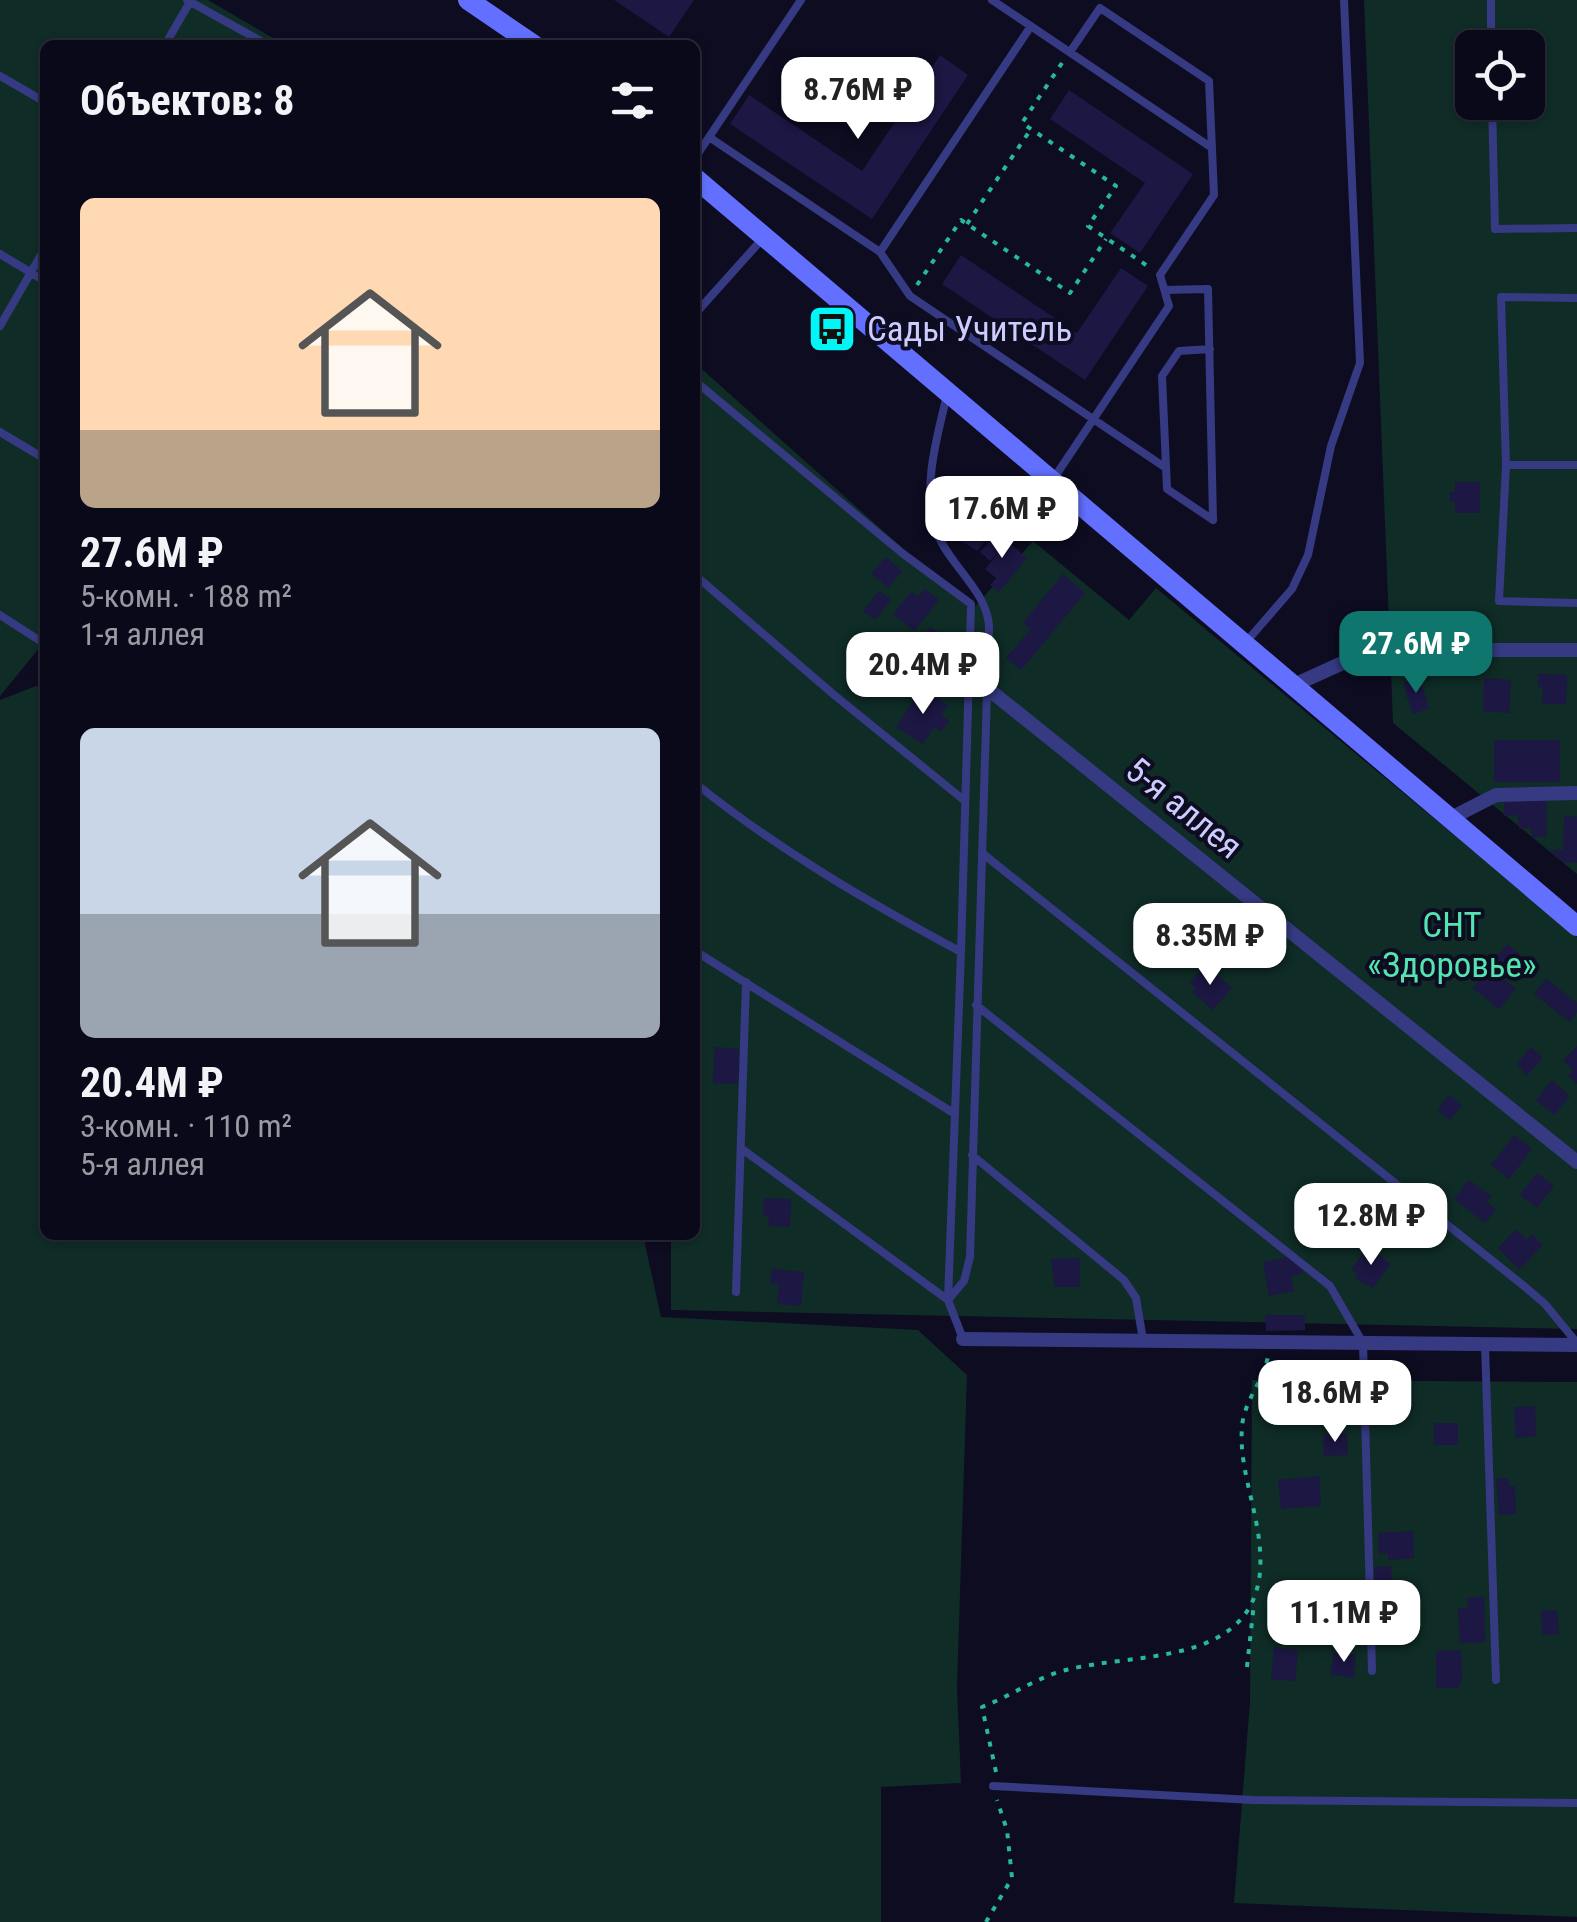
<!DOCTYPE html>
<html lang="ru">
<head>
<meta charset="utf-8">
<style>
  body { margin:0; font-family:"Roboto Condensed",sans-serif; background:#181726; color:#f1f3f6; height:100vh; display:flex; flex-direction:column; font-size:38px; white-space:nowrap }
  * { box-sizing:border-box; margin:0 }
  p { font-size:32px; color:#999aa2 }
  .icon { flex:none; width:55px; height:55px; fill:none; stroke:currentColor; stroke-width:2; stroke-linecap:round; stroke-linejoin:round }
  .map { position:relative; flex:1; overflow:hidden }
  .drawer { position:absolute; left:40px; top:40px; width:660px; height:1200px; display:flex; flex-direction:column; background:#0a0919; border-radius:15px; box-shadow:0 2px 8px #0004,0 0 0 2px #2a2a38 }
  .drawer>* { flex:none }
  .fabs { position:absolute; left:1455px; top:30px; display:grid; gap:20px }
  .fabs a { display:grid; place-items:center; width:90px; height:90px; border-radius:15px; background:#0a0919; box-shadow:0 2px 8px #0004,0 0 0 2px #2a2a38; font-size:50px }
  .price { position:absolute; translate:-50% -85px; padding:0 22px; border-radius:20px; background:#fff; color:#222; font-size:32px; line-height:65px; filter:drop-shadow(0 2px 5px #0008) }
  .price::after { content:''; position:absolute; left:50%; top:60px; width:30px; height:22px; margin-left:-15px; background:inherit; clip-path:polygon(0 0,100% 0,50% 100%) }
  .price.on { background:#0f766e; color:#fff }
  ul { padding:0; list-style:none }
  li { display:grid; align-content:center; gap:20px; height:530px; padding:0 40px }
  li span { display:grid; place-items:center; height:310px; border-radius:15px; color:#555 }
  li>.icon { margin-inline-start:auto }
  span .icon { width:180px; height:180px; fill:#fffc; stroke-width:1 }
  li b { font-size:42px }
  h2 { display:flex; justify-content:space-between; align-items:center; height:120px; padding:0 40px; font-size:42px }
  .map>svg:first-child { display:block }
  .green { fill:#0f2c27; fill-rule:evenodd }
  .building { fill:#1c1743 }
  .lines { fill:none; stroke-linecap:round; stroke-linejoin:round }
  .path { stroke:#28b79f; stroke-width:4; stroke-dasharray:5 8; stroke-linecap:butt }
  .service { stroke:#353a83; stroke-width:8 }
  .minor { stroke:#353a83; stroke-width:14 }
  .secondary { stroke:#6370ff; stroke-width:20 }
  .labels { text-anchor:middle; stroke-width:8; stroke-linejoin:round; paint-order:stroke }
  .poi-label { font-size:35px; fill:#cdccff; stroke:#0d0c21; text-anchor:start }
  .street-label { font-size:35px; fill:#cdccff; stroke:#0d0c21 }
  .park-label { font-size:35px; fill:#53e4b0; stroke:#0d0c21 }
</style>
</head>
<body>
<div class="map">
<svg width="1577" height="1922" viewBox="0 0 1577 1922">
  <rect width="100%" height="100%" fill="#0d0c21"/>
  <!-- green -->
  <path class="green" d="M0,0H208L285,45H45V641L0,696Z
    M1364,0H1577V874L1393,723ZM1472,48H1528V102H1472Z
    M695,363L972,610L1033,541L1129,620L1156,588L1577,937V1329L671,1310V1235H695Z
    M36,686L45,687V1235H643L661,1317L918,1330L967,1375L957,1687L961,1783L881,1787V1922H0V700Z
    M1252,1380L1577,1382V1917L1234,1903L1250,1702Z"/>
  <!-- building -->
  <path class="building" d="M614,0H694L669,37Z
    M940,55L968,75L872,219L730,124L749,95L862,171Z
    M1069,90L1193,174L1140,253L1110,233L1145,183L1050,119Z
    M961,255L1077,333L1121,268L1148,286L1085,380L942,284Z
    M1455,482H1480V513H1455V502H1450V492H1455Z
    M986,521L995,528L977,551L959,539L970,523L979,530Z
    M998,533L1027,558L999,592L990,585L996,578L985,569L1002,549L990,561L980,552Z
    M886,557L902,571L888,588L871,573Z
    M1063,574L1085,593L1021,670L1006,658L1031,629L1023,623Z
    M925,589L939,600L914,631L893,614L911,592L918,597Z
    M879,591L891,600L875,620L863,611Z
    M930,627L951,643L947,648L951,651L944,661L939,657L933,665L913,650Z
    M1538,674L1567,675L1566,704H1542L1543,687H1538Z
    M1419,677L1429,708L1413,714L1403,683Z
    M1484,678L1511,680L1509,713L1483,711Z
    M921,688L948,705L941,715L949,721L941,732L934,727L923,744L896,727Z
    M1494,740H1560V782H1494Z
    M1546,798L1547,836L1532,837L1531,828L1519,829L1518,815L1504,816V799Z
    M1564,816L1577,817V863L1563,862L1550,850H1563Z
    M1244,918L1265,936L1247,957L1226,940Z
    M1507,944L1523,957L1511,971L1495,959Z
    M1205,965L1232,988L1213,1010L1192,992L1195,988L1190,983Z
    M1489,967L1516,989L1499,1009L1473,988Z
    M1546,979L1577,1003V1012L1570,1022L1534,994Z
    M1577,1046V1084L1568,1076L1573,1070L1563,1061Z
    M715,1047L740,1049L738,1084L713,1083Z
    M1531,1047L1543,1058L1526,1076L1517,1063Z
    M1552,1080L1570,1096L1554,1115L1536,1100Z
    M1449,1095L1462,1105L1450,1120L1437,1110Z
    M1514,1135L1532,1149L1509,1179L1491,1165Z
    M1537,1173L1554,1186L1537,1208L1520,1195Z
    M1469,1180L1491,1196L1487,1202L1496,1209L1485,1223L1454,1199Z
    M764,1198L791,1199L790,1227L768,1226L769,1216H763Z
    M1516,1229L1527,1240L1532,1234L1543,1245L1519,1270L1498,1248Z
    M1369,1247L1391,1264L1373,1288L1355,1279L1358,1275L1351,1269Z
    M1288,1257L1302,1266L1303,1274L1291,1276L1294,1291L1269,1296L1263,1262Z
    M1080,1258V1287H1055L1051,1259Z
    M772,1269L804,1272L801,1306L777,1304L779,1284L770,1283Z
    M1265,1315H1305V1330L1266,1331Z
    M1535,1406L1536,1436L1516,1438L1514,1407Z
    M1434,1423H1458V1445H1434Z
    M1347,1434L1348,1455L1324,1456L1323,1435Z
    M1319,1476L1321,1506L1281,1509L1278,1480Z
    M1509,1478V1486H1515L1516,1514L1499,1515L1496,1479Z
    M1413,1531L1414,1558L1388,1560V1553L1379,1554L1378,1533Z
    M1391,1566L1392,1587H1375L1374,1567Z
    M1484,1597L1485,1642L1460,1643L1458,1609L1468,1608L1467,1598Z
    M1557,1610L1559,1634L1542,1635L1541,1611Z
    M1274,1647L1298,1650L1295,1681L1271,1679Z
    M1461,1650L1462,1682H1459V1688H1436V1651Z
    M1333,1653L1356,1655L1354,1678L1331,1675Z"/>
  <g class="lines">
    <!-- path -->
    <path class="path" d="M1062,63L1022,123L1116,186L1088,226L1152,269
      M967,224L1031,129
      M917,285L961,220L1070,293L1106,239
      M1247,1667L1254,1603
      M996,1772L982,1707C1011,1696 1037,1677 1066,1670C1134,1652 1251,1667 1260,1572C1264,1521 1238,1474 1242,1427C1244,1400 1264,1381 1268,1356
      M986,1922L1012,1878L1007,1830L997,1800"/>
    <!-- service -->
    <path class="service" d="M187,0L268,45
      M992,0L1212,148
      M1491,0V48
      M165,45L191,0
      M0,76L45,102
      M1492,102L1495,229L1577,228
      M709,137L880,252L910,296L1166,468
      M695,158L801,0
      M880,252L1031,26
      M0,254L45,281
      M1165,290L1208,289L1213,520
      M1577,298L1501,297L1506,465L1499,601L1577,603
      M695,314L764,237
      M0,326L45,248
      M1210,349L1179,351L1162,376L1167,489L1213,520
      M695,381L902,553L971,604L961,952
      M0,432L45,459
      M1506,465H1577
      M1054,478L1169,306L1160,275L1214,195L1209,81L1100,8L1070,52
      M695,575L833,694L965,801
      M0,615L45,644
      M1246,642L1292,589L1308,555L1331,446L1360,363L1344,0
      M695,783C777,849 868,902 961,952L948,1300L963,1339
      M982,853L1524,1286L1545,1304L1577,1343
      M695,951L955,1114
      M976,1005L1330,1286L1363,1343L1372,1671
      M742,1149L948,1300L964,1281L970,1257L989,626C987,591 950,566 937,533C921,490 937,437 947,395
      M972,1155L1124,1280L1136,1298L1143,1340
      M736,1292L746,982
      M1485,1345L1496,1680
      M993,1786L1253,1800L1577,1803"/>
    <!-- minor -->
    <path class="minor" d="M1294,685L1347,661L1428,650H1577
      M987,688L1577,1162
      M1451,818L1496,795L1577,793
      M963,1339L1577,1345"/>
    <!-- secondary -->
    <path class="secondary" d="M468,0L534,45
      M695,178L1577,926"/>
  </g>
  <!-- icons -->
  <defs>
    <g id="bus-square" transform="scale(2.5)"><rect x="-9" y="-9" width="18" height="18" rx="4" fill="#00f7f6" stroke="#0d0c21"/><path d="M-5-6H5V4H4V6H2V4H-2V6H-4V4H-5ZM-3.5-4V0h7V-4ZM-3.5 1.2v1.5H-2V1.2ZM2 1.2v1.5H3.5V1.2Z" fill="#111"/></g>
  </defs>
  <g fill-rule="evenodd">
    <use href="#bus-square" x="832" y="329"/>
  </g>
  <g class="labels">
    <!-- poi labels -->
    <g class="poi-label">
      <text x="867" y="341">Сады Учитель</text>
    </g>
    <!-- street labels -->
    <g class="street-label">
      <text transform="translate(1184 808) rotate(39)" y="12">5-я аллея</text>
    </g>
    <!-- park labels -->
    <g class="park-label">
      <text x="1452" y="937">СНТ<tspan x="1452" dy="40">«Здоровье»</tspan></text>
    </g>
  </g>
</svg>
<div class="fabs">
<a><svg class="icon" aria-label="locate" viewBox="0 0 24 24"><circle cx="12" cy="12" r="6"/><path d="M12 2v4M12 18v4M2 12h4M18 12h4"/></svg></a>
</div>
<b class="price" style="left:858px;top:142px">8.76M ₽</b>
<b class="price" style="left:1002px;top:561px">17.6M ₽</b>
<b class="price on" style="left:1416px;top:696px">27.6M ₽</b>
<b class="price" style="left:923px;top:717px">20.4M ₽</b>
<b class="price" style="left:1210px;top:988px">8.35M ₽</b>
<b class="price" style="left:1371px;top:1268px">12.8M ₽</b>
<b class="price" style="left:1335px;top:1445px">18.6M ₽</b>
<b class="price" style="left:1344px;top:1665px">11.1M ₽</b>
<section class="drawer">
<h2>Объектов: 8<svg class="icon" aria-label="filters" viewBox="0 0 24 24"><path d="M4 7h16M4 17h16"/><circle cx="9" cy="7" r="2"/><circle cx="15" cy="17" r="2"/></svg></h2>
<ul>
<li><span style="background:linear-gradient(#ffd9b3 75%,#b9a48a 0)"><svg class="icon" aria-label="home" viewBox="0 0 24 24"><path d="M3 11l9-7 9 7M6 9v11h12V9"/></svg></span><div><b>27.6M ₽</b><p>5-комн. · 188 m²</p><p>1-я аллея</p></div></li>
<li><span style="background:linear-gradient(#c9d6e8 60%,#9aa5b1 0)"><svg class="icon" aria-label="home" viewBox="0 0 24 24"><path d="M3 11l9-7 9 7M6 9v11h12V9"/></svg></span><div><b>20.4M ₽</b><p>3-комн. · 110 m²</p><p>5-я аллея</p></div></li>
</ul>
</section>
</div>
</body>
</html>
